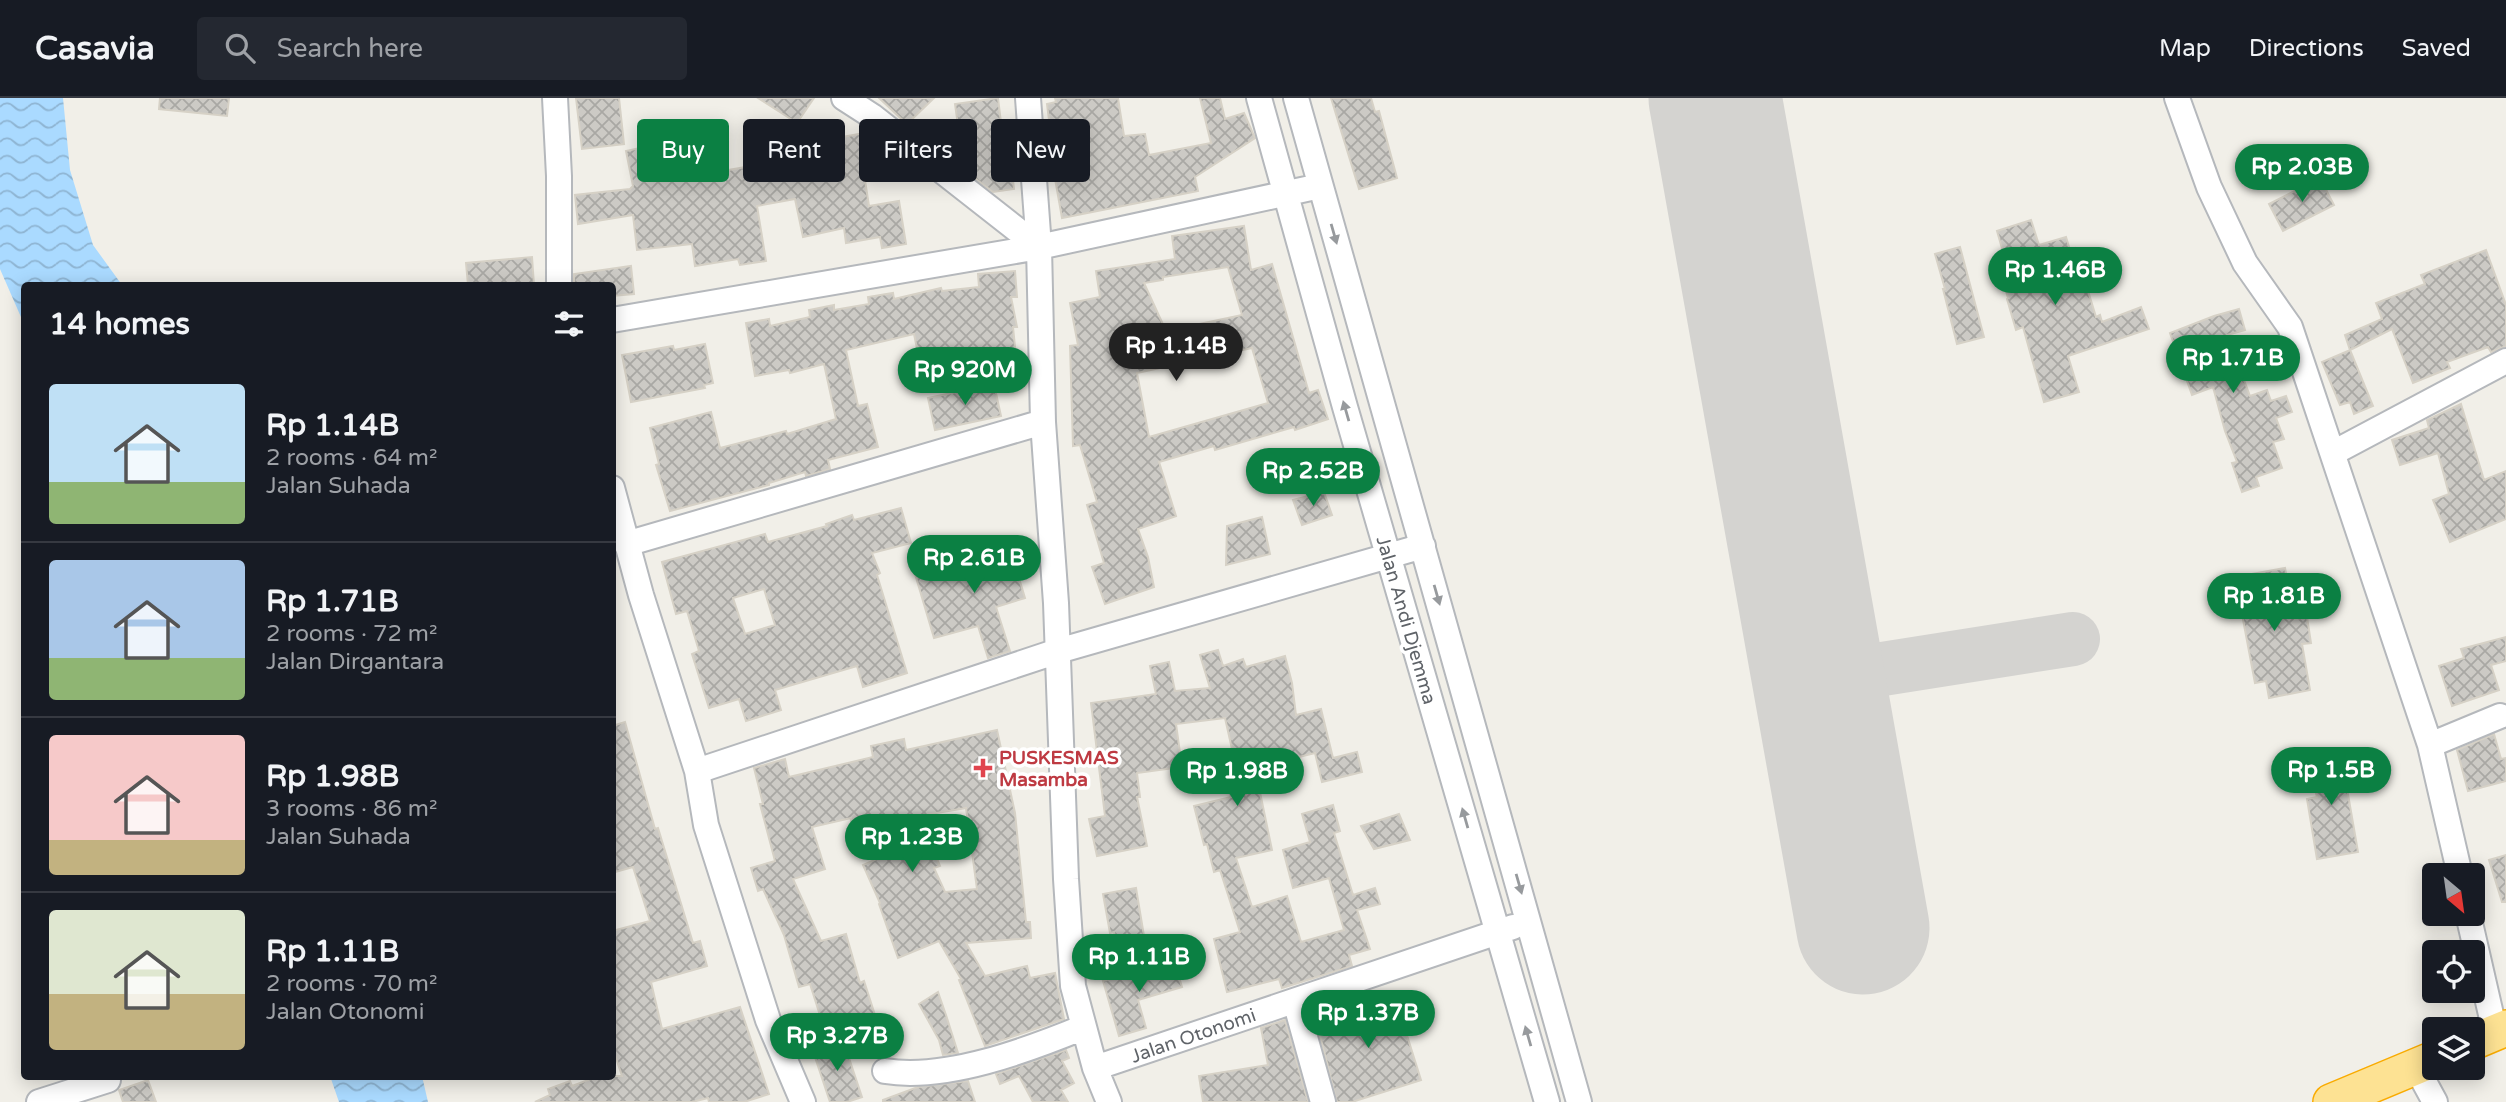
<!DOCTYPE html>
<html lang="en">
<head>
<meta charset="utf-8">
<style>
  body { margin:0; font-family:"Varela Round",sans-serif; background:#242831; color:#f1f3f6; height:100vh; display:flex; flex-direction:column; font-size:26px; white-space:nowrap }
  * { box-sizing:border-box; margin:0 }
  p { font-size:23px; color:#9ea1a6 }
  .icon { flex:none; width:38px; height:38px; fill:none; stroke:currentColor; stroke-width:2; stroke-linecap:round; stroke-linejoin:round }
  .map { position:relative; flex:1; overflow:hidden }
  .panel { position:absolute; left:21px; top:184px; width:595px; height:798px; display:flex; flex-direction:column; background:#171b24; border-radius:7px; box-shadow:0 4px 18px #0003 }
  .panel>* { flex:none }
  .top-card { position:absolute; left:637px; top:21px; width:665px; height:63px; display:flex; gap:14px }
  .needle { width:46px; rotate:151deg }
  .controls { position:absolute; left:2422px; top:765px; display:grid; gap:14px }
  .controls a { display:grid; place-items:center; width:63px; height:63px; border-radius:7px; background:#171b24; box-shadow:0 4px 18px #0003; font-size:35px }
  .price { position:absolute; translate:-50% -60px; padding:0 16px; border-radius:24px; background:#0b8043; color:#fff; font-size:23px; line-height:46px; filter:drop-shadow(0 2px 4px #0008) }
  .price::after { content:''; position:absolute; left:50%; top:42px; width:21px; height:16px; margin-left:-10px; background:inherit; clip-path:polygon(0 0,100% 0,50% 100%) }
  .price.selected { background:#222; color:#fff }
  ul { padding:0; list-style:none }
  li { display:flex; align-items:center; gap:21px; height:175px; padding:0 28px }
  li+li { border-top:2px solid #363941 }
  li span { display:grid; place-items:center; flex:none; width:196px; height:140px; border-radius:7px; color:#555 }
  li>.icon { margin-inline-start:auto }
  span .icon { width:84px; height:84px; fill:#fffc; stroke-width:1 }
  li b { font-size:30px }
  h2 { display:flex; justify-content:space-between; align-items:center; height:84px; padding:0 28px; font-size:30px }
  .pill { padding:0 24px; border-radius:7px; background:#171b24; box-shadow:0 4px 18px #0003; font-size:24px; line-height:63px }
  .pill.selected { background:#0b8043; color:#fff }
  header { display:flex; align-items:center; gap:42px; box-sizing:border-box; height:98px; padding:0 35px; background:#171b24; border-bottom:2px solid #363941 }
  header strong { font-size:33px }
  nav { display:flex; gap:38px; margin-inline-start:auto; font-size:24px }
  .search { width:490px; height:63px; background:#242831; display:flex; align-items:center; gap:18px; box-sizing:border-box; padding:0 24px; border-radius:7px; color:#9ea1a6; font-size:26px }
  .map>svg:first-child { display:block }
  .water { fill:url(#water-waves) }
  .lines { fill:none; stroke-linecap:round; stroke-linejoin:round }
  .taxiway { stroke:#d4d3d0; stroke-width:54 }
  .runway { stroke:#d4d3d0; stroke-width:133 }
  .building { fill:url(#building-cross-hatch); stroke:#d6d1c6; stroke-width:2; fill-rule:evenodd }
  .minor-casing { stroke:#b5b8bc; stroke-width:28 }
  .highway-casing { stroke:#f9ab00; stroke-width:38 }
  .minor { stroke:#fff; stroke-width:24 }
  .highway { stroke:#fde293; stroke-width:35 }
  .oneway { fill:#979a9d }
  .health-dot { fill:#e0444e; stroke:#fff; stroke-width:2.5 }
  .labels { text-anchor:middle; stroke-width:7; stroke-linejoin:round; paint-order:stroke }
  .street-label { font-size:19px; fill:#5f6368; stroke:#fff }
  .health-label { font-size:19px; font-weight:bold; fill:#be3a42; stroke:#fff; text-anchor:start }
</style>
</head>
<body>
<header>
<strong>Casavia</strong>
<div class="search"><svg class="icon" aria-label="search" viewBox="0 0 24 24"><circle cx="10" cy="10" r="6"/><path d="M15 15l6 6"/></svg>Search here</div>
<nav><a>Map</a><a>Directions</a><a>Saved</a></nav>
</header>
<div class="map">
<svg width="2506" height="1004" viewBox="0 0 2506 1004">
  <defs>
    <pattern id="water-waves" width="16" height="10" patternUnits="userSpaceOnUse" patternTransform="scale(1.75)"><rect width="16" height="10" fill="#aadaff"/><path d="M0 5q4-4 8 0t8 0" fill="none" stroke="#8eb4d2"/></pattern>
    <pattern id="building-cross-hatch" width="8" height="8" patternUnits="userSpaceOnUse" patternTransform="scale(1.75)"><rect width="8" height="8" fill="#cccac5"/><path d="M0 0l8 8M0 8l8-8" fill="none" stroke="#a9a8a4"/></pattern>
  </defs>
  <rect width="100%" height="100%" fill="#f1efe8"/>
  <!-- water -->
  <path class="water" d="M0,0H63L70,72L93,147L122,187H24V226L0,171Z
    M330,978H422L428,1004H339Z"/>
  <g class="lines">
    <!-- taxiway -->
    <path class="taxiway" d="M1819,581L2073,541"/>
    <!-- runway -->
    <path class="runway" d="M1715,0L1863,830"/>
  </g>
  <!-- building -->
  <path class="building" d="M160,0H229L227,18L159,11Z
    M576,0H619L624,46L582,51Z
    M758,0H814L797,25Z
    M879,0H934L907,26Z
    M998,0L1005,57L1010,56L1014,91L993,94L976,81L972,48L961,49L955,6Z
    M1055,0H1118L1124,38L1145,36L1149,57L1211,45L1200,0H1220L1225,21L1244,15L1255,40L1195,79L1198,93L1062,120L1049,47L1052,46L1047,6L1056,4Z
    M1331,0H1371L1375,14L1379,13L1397,80L1359,91Z
    M719,33L728,72L775,64L773,51L865,35L869,62L862,63L869,108L899,103L906,146L882,150L880,139L846,145L844,130L803,139L795,101L757,108L766,163L740,167L738,161L695,168L692,146L637,152L633,117L578,126L575,97L630,91L633,88L626,53Z
    M2320,80L2334,107L2283,133L2269,106Z
    M2031,122L2039,147L2066,139L2070,152L2075,150L2096,219L2100,217L2102,224L2141,209L2149,231L2068,258L2079,294L2044,304L2023,229L2016,232L2007,201L2008,200L1999,170L2007,168L1997,133Z
    M1244,128L1251,172L1272,166L1309,295L1318,292L1328,321L1295,332L1294,329L1215,352L1214,348L1159,364L1176,418L1138,431L1148,459L1154,489L1105,506L1092,469L1104,465L1087,407L1097,404L1080,347L1073,348L1070,248L1078,247L1070,205L1100,199L1096,173L1175,161L1172,138ZM1228,169L1242,217L1166,233L1144,185L1163,182V179ZM1252,250L1268,305L1149,339L1137,275Z
    M1960,149L1984,239L1957,246L1943,191H1945L1935,156Z
    M2486,152L2506,207V248L2491,254L2488,249L2447,264L2450,270L2413,285L2392,231L2350,252L2345,237L2382,221L2376,205L2425,186L2421,177Z
    M532,159L534,187H468L466,165Z
    M631,168L634,196L612,198V187H574V176Z
    M1015,173L1017,199H1011L1017,229H1013L1018,278L981,282L978,252L920,265L914,236L846,252L858,308L867,306L878,349L828,362L830,371L806,378L805,374L769,385V387L670,413L656,367L659,366L650,330L711,314L720,350L786,333L787,336L836,321L824,266L790,275L789,272L755,278L746,225L769,221L770,228L810,219L809,212L834,207V212L869,206L868,199L893,195L894,201L941,190L942,193L979,189L978,176Z
    M2239,211L2245,232L2227,237L2250,298L2267,292L2271,303L2286,298L2292,314L2276,320L2284,341L2273,344L2282,370L2256,379L2259,388L2242,394L2232,365L2237,364L2225,333L2213,289L2192,297L2170,235L2214,218Z
    M705,246L713,285L704,287L705,290L631,304L622,257L673,248L674,252Z
    M2350,252L2373,308L2354,316L2350,304L2340,307L2322,264Z
    M994,286L1001,318L935,332L928,300Z
    M2461,306L2484,382L2506,373V421L2450,444L2433,402L2449,396L2438,355L2400,367L2392,342L2429,330L2427,322Z
    M1324,394L1332,417L1302,427L1293,402Z
    M901,410L911,445L872,455L880,475L877,477L907,575L863,589L857,568L775,592L781,612L746,623L739,601L709,610L692,556L699,553L687,513L676,516L662,464L765,436L768,444L827,428L826,426L852,417L854,422ZM764,491L775,527L745,536L733,500Z
    M1262,419L1270,456L1226,467L1227,428Z
    M1023,449L1029,478L1019,480L1025,500L996,509L1010,553L988,560L978,528L934,540L915,476L967,462V460Z
    M2285,470L2295,521L2307,519L2311,545L2302,546L2310,592L2269,600L2266,583L2255,585L2235,479Z
    M2506,539V563L2491,567L2499,592L2452,608L2439,568L2464,560L2461,551Z
    M1218,552L1223,568L1243,561L1246,569L1285,558L1292,585L1296,617L1321,611L1333,660L1357,654L1362,674L1322,684L1315,655L1259,669L1261,679L1257,680L1272,752L1236,760L1252,809L1287,798L1301,844L1344,832L1329,780L1293,790L1283,752L1310,744L1302,716L1333,707L1340,733L1334,735L1353,797L1375,790L1380,806L1357,812L1370,851L1349,857L1352,868L1282,890L1279,881L1227,894L1214,841L1240,834L1220,772L1214,774L1207,746L1204,747L1194,708L1231,699L1230,694L1241,691L1225,620L1176,626L1182,669L1137,675L1140,699H1137L1147,748L1097,758L1089,721L1105,718L1091,605L1156,596L1150,568L1169,564L1175,593L1210,590L1200,557Z
    M625,624L655,731L658,730L693,845L700,843L707,868L651,884L662,931L740,909L769,996L744,1004H709L708,1000L692,1004H535L550,997L548,991L570,983L572,988L599,978H622L612,948V833L650,823L633,769L612,775V628Z
    M997,632L1015,715L1026,824H1030L1031,840L966,845L985,878L1027,868L1030,880L1055,875L1064,921L985,948L959,882L961,881L939,843L898,860L879,806L880,805L863,767L900,751L889,725L884,727L882,718L851,723V720L812,729L825,771L793,781L821,843L846,836L860,885L864,883L875,917L825,933L810,886L799,889L784,837L763,791L758,793L751,770L775,763L760,706H763L754,670L785,661L789,679L873,659L871,648L904,641L906,652ZM966,710L977,791L945,794L934,770L940,768L919,718Z
    M2494,636L2501,661L2506,660V683L2468,693L2457,652Z
    M2343,653L2350,677L2345,679L2358,754L2317,761L2307,701L2317,699L2307,663Z
    M1399,716L1410,742L1374,751L1361,728Z
    M2506,757V804H2502L2489,762Z
    M1136,790L1145,844L1117,849L1114,834L1110,835L1103,796Z
    M1174,862L1182,889L1138,902L1146,930L1119,938L1103,883Z
    M938,894L946,917L958,955L943,957L939,942L919,906Z
    M1401,897L1413,928L1405,931L1421,982L1352,1004H1337L1314,914L1331,910L1334,922Z
    M1285,922L1308,1004H1203L1199,978L1268,967L1261,930Z
    M843,942L862,999L847,1004H830L813,953Z
    M1066,952L1069,960L1062,963L1074,985L1061,992L1068,1004H1033L1019,978L1000,986L996,976Z
    M148,982L156,1004H123L119,992Z
    M968,983L975,1004H883V1002L918,989Z"/>
  <g class="lines">
    <!-- minor casing -->
    <g class="minor-casing">
      <path id="minor" d="M555,0L559,78V187
        M844,0L872,18L1039,149
        M1028,0L1039,149L1043,324L1056,505L1066,781L1073,888L1095,970L1109,1004
        M1259,0L1345,309L1547,1004
        M1296,0L1579,1004
        M2177,0L2209,89L2245,165L2290,229L2430,647L2460,777
        M612,222L1039,149L1320,88
        M2333,355L2506,263
        M612,390L641,497L697,673L706,727L768,922L803,1004
        M626,446L1043,324
        M2430,647L2500,618
        M697,673L1058,553L1423,448
        M2468,816L2495,934
        M1295,903L1323,1004
        M2416,969L2435,1004
        M1095,970L1513,829
        M885,973C946,983 1028,952 1084,929
        M39,1004L108,982"/>
    </g>
    <!-- highway casing -->
    <g class="highway-casing">
      <path id="highway" d="M2473,944L2506,930
        M2331,1004L2434,961"/>
    </g>
    <!-- minor -->
    <use href="#minor" class="minor"/>
    <!-- highway -->
    <use href="#highway" class="highway"/>
  </g>
  <!-- one-way arrows -->
  <defs><path id="oneway-solid" d="M-6-.8H1V-3.2L6.5 0L1 3.2V.8H-6Z" transform="scale(1.75)"/></defs>
  <g class="oneway">
    <use href="#oneway-solid" transform="translate(1334 136) rotate(74)"/>
    <use href="#oneway-solid" transform="translate(1346 313) rotate(-106)"/>
    <use href="#oneway-solid" transform="translate(1437 497) rotate(74)"/>
    <use href="#oneway-solid" transform="translate(1465 720) rotate(-106)"/>
    <use href="#oneway-solid" transform="translate(1519 786) rotate(74)"/>
    <use href="#oneway-solid" transform="translate(1528 938) rotate(-106)"/>
  </g>
  <!-- markers -->
  <path class="health-dot" d="M979.5 659.5h7v7h7v7h-7v7h-7v-7h-7v-7h7z"/>
  <g class="labels">
    <!-- street labels -->
    <g class="street-label">
      <text transform="translate(1407 522) rotate(74)" y="7">Jalan Andi Djemma</text>
      <text transform="translate(1193 937) rotate(-19)" y="7">Jalan Otonomi</text>
    </g>
    <!-- health labels -->
    <g class="health-label">
      <text x="999" y="666">PUSKESMAS<tspan x="999" dy="22">Masamba</tspan></text>
    </g>
  </g>
</svg>
<div class="controls">
<a><svg class="needle" viewBox="-14 -14 28 28"><path d="M0-13l5 13h-10z" fill="#e53935"/><path d="M0 13l5-13h-10z" fill="#9ea1a6"/></svg></a>
<a><svg class="icon" aria-label="locate" viewBox="0 0 24 24"><circle cx="12" cy="12" r="6"/><path d="M12 2v4M12 18v4M2 12h4M18 12h4"/></svg></a>
<a><svg class="icon" aria-label="layers" viewBox="0 0 24 24"><path d="M12 4l9 5-9 5-9-5zM3 14l9 5 9-5"/></svg></a>
</div>
<b class="price" style="left:2302px;top:106px">Rp 2.03B</b>
<b class="price" style="left:2055px;top:209px">Rp 1.46B</b>
<b class="price selected" style="left:1176px;top:285px">Rp 1.14B</b>
<b class="price" style="left:2233px;top:297px">Rp 1.71B</b>
<b class="price" style="left:965px;top:309px">Rp 920M</b>
<b class="price" style="left:1313px;top:410px">Rp 2.52B</b>
<b class="price" style="left:974px;top:497px">Rp 2.61B</b>
<b class="price" style="left:2274px;top:535px">Rp 1.81B</b>
<b class="price" style="left:2331px;top:709px">Rp 1.5B</b>
<b class="price" style="left:1237px;top:710px">Rp 1.98B</b>
<b class="price" style="left:912px;top:776px">Rp 1.23B</b>
<b class="price" style="left:1139px;top:896px">Rp 1.11B</b>
<b class="price" style="left:1368px;top:952px">Rp 1.37B</b>
<b class="price" style="left:837px;top:975px">Rp 3.27B</b>
<div class="top-card">
<a class="pill selected">Buy</a>
<a class="pill">Rent</a>
<a class="pill">Filters</a>
<a class="pill">New</a>
</div>
<section class="panel">
<h2>14 homes<svg class="icon" aria-label="filters" viewBox="0 0 24 24"><path d="M4 7h16M4 17h16"/><circle cx="9" cy="7" r="2"/><circle cx="15" cy="17" r="2"/></svg></h2>
<ul>
<li><span style="background:linear-gradient(#bfe0f5 70%,#8fb573 0)"><svg class="icon" aria-label="home" viewBox="0 0 24 24"><path d="M3 11l9-7 9 7M6 9v11h12V9"/></svg></span><div><b>Rp 1.14B</b><p>2 rooms · 64 m²</p><p>Jalan Suhada</p></div></li>
<li><span style="background:linear-gradient(#a9c7e8 70%,#8fb573 0)"><svg class="icon" aria-label="home" viewBox="0 0 24 24"><path d="M3 11l9-7 9 7M6 9v11h12V9"/></svg></span><div><b>Rp 1.71B</b><p>2 rooms · 72 m²</p><p>Jalan Dirgantara</p></div></li>
<li><span style="background:linear-gradient(#f6c9c9 75%,#c2b280 0)"><svg class="icon" aria-label="home" viewBox="0 0 24 24"><path d="M3 11l9-7 9 7M6 9v11h12V9"/></svg></span><div><b>Rp 1.98B</b><p>3 rooms · 86 m²</p><p>Jalan Suhada</p></div></li>
<li><span style="background:linear-gradient(#dfe7d0 60%,#c2b280 0)"><svg class="icon" aria-label="home" viewBox="0 0 24 24"><path d="M3 11l9-7 9 7M6 9v11h12V9"/></svg></span><div><b>Rp 1.11B</b><p>2 rooms · 70 m²</p><p>Jalan Otonomi</p></div></li>
</ul>
</section>
</div>
</body>
</html>
